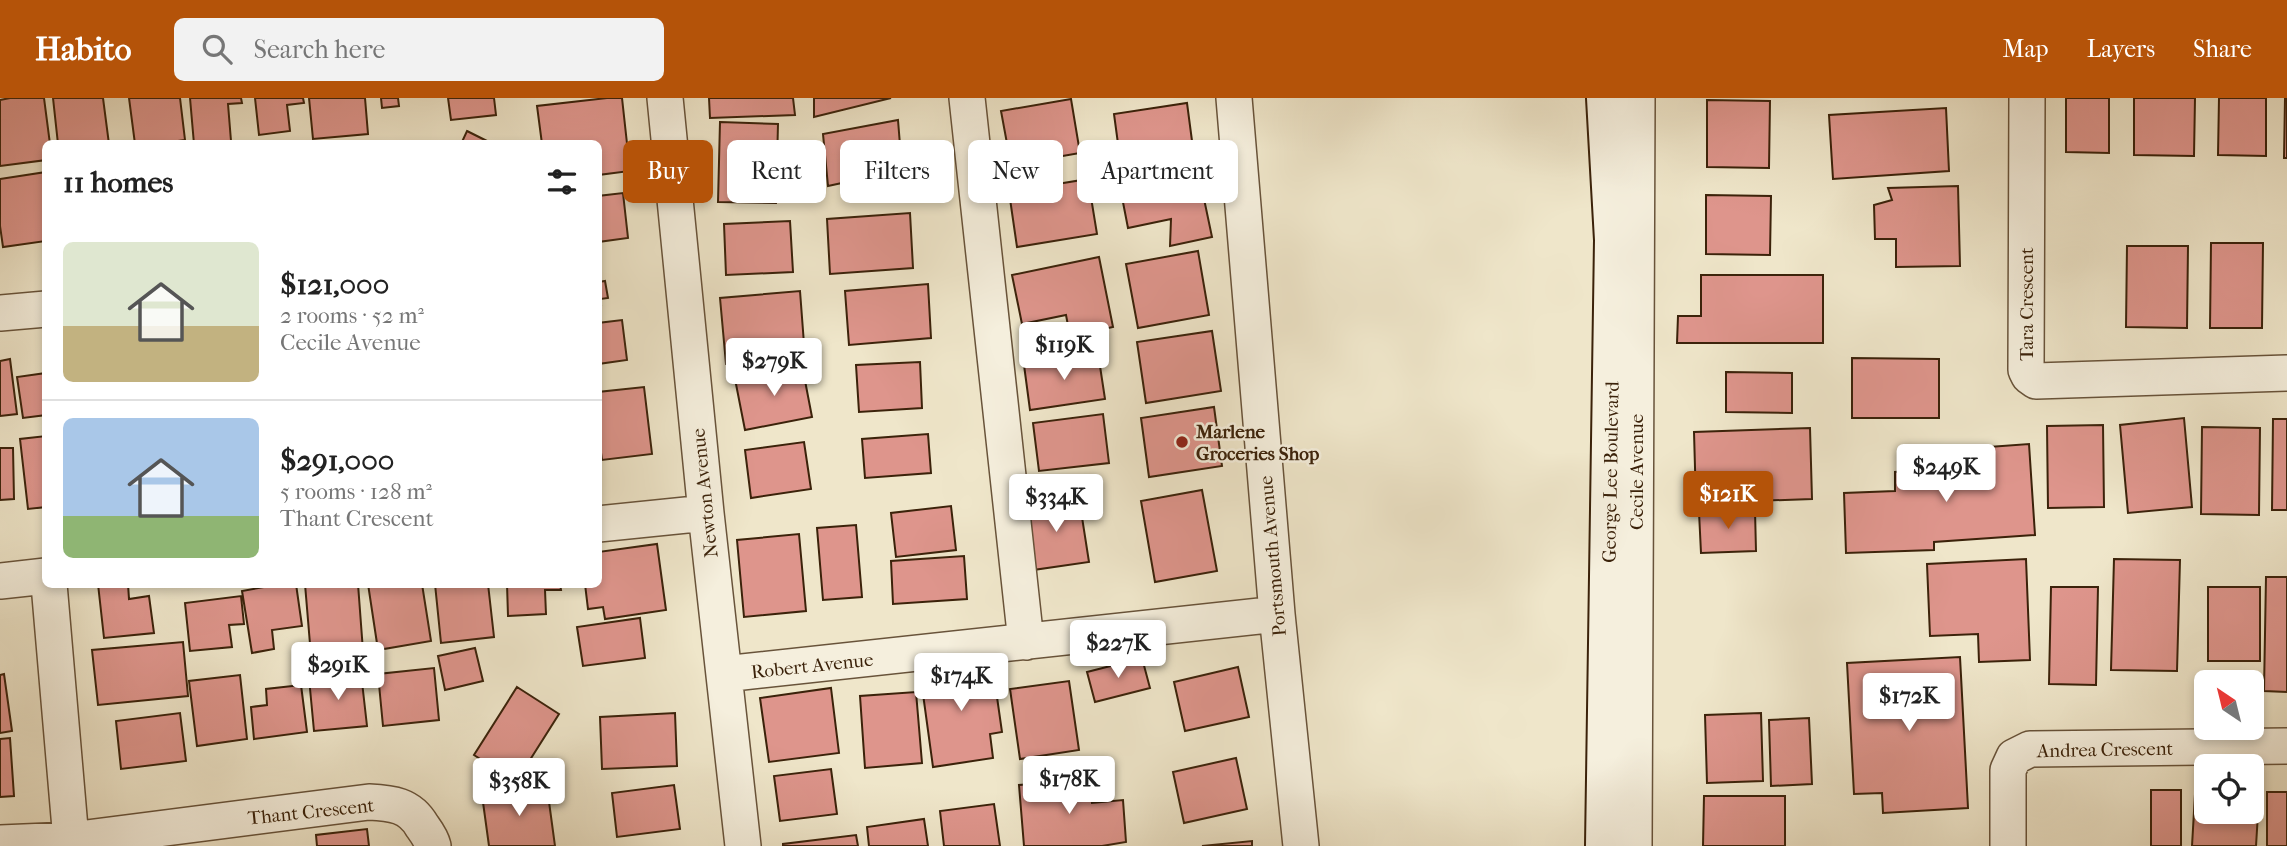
<!DOCTYPE html>
<html lang="en">
<head>
<meta charset="utf-8">
<style>
  body { margin:0; font-family:"IM FELL French Canon",serif; background:#f2f2f2; color:#222; height:100vh; display:flex; flex-direction:column; font-size:26px; white-space:nowrap }
  * { box-sizing:border-box; margin:0 }
  p { font-size:23px; color:#767676 }
  .icon { flex:none; width:38px; height:38px; fill:none; stroke:currentColor; stroke-width:2; stroke-linecap:round; stroke-linejoin:round }
  .map { position:relative; flex:1; overflow:hidden }
  .drawer { position:absolute; left:42px; top:42px; width:560px; height:448px; display:flex; flex-direction:column; background:#fff; border-radius:10px; box-shadow:0 4px 10px #0003 }
  .drawer>* { flex:none }
  .banner { position:absolute; left:623px; top:42px; width:665px; height:63px; display:flex; gap:14px }
  .needle { width:46px; rotate:325deg }
  .fabs { position:absolute; left:2194px; top:572px; display:grid; gap:14px }
  .fabs a { display:grid; place-items:center; width:70px; height:70px; border-radius:10px; background:#fff; box-shadow:0 4px 10px #0003; font-size:35px }
  .price { position:absolute; translate:-50% -60px; padding:0 16px; border-radius:7px; background:#fff; color:#222; font-size:23px; line-height:46px; filter:drop-shadow(0 2px 4px #0008) }
  .price::after { content:''; position:absolute; left:50%; top:42px; width:21px; height:16px; margin-left:-10px; background:inherit; clip-path:polygon(0 0,100% 0,50% 100%) }
  .price.active { background:#b45309; color:#fff }
  ul { padding:0; list-style:none }
  li { display:flex; align-items:center; gap:21px; height:175px; padding:0 21px }
  li+li { border-top:2px solid #e0e0e0 }
  li span { display:grid; place-items:center; flex:none; width:196px; height:140px; border-radius:10px; color:#555 }
  li>.icon { margin-inline-start:auto }
  span .icon { width:84px; height:84px; fill:#fffc; stroke-width:1 }
  li b { font-size:30px }
  h2 { display:flex; justify-content:space-between; align-items:center; height:84px; padding:0 21px; font-size:30px }
  .tag { padding:0 24px; border-radius:10px; background:#fff; box-shadow:0 4px 10px #0003; font-size:24px; line-height:63px }
  .tag.active { background:#b45309; color:#fff }
  header { display:flex; align-items:center; gap:42px; box-sizing:border-box; height:98px; padding:0 35px; background:#b45309; color:#fff }
  header strong { font-size:33px }
  nav { display:flex; gap:38px; margin-inline-start:auto; font-size:24px }
  .search { width:490px; height:63px; background:#f2f2f2; display:flex; align-items:center; gap:18px; box-sizing:border-box; padding:0 24px; border-radius:10px; color:#767676; font-size:26px }
  .map>svg:first-child { display:block }
  .building { fill:#de958c; stroke:#3b220a; stroke-width:2 }
  .lines { fill:none; stroke-linecap:round; stroke-linejoin:round }
  .street-casing { stroke:#68533a; stroke-width:38 }
  .secondary-casing { stroke:#3b220a; stroke-width:42 }
  .street { stroke:#f5efdd; stroke-width:35 }
  .secondary { stroke:#f5efdd; stroke-width:38 }
  .poi-dot { fill:#8f2418; stroke:#f5efdd; stroke-width:2.5 }
  .labels { text-anchor:middle; stroke-width:5; stroke-linejoin:round; paint-order:stroke }
  .street-label { font-size:19px; fill:#3b220a; stroke:#f5efdd }
  .poi-label { font-size:19px; font-weight:bold; fill:#3b220a; stroke:#f5efdd; text-anchor:start }
</style>
</head>
<body>
<header>
<strong>Habito</strong>
<div class="search"><svg class="icon" aria-label="search" viewBox="0 0 24 24"><circle cx="10" cy="10" r="6"/><path d="M15 15l6 6"/></svg>Search here</div>
<nav><a>Map</a><a>Layers</a><a>Share</a></nav>
</header>
<div class="map">
<svg width="2287" height="748" viewBox="0 0 2287 748">
  <rect width="100%" height="100%" fill="#efe6ca"/>
  <filter id="stains"><feTurbulence type="fractalNoise" baseFrequency=".00286" numOctaves="4"/><feColorMatrix values="0 0 0 0 .2 0 0 0 0 .09 0 0 0 0 .02 0 0 0 .5 -.17"/></filter>
  <radialGradient id="worn" r=".72"><stop offset=".6" stop-color="#630" stop-opacity="0"/><stop offset="1" stop-color="#630" stop-opacity=".3"/></radialGradient>
  <!-- building -->
  <path class="building" d="M10,0H44L50,46H46V62L0,68V2Z
    M53,0H103L109,46H58Z
    M129,0H180L185,42L157,46H135Z
    M190,0H241L242,5L228,6L231,43L194,46Z
    M255,0H303L304,5L287,7L290,33L259,37Z
    M309,0H365L368,36L313,41Z
    M381,0H398L399,8L382,10Z
    M448,0H494L496,17L451,22Z
    M607,0H622L630,73L598,77V46H542L537,8Z
    M709,0H793L795,17L710,20Z
    M814,0H891L814,19Z
    M2066,0H2109V55L2066,54Z
    M2134,0H2195L2194,58L2134,57Z
    M2219,0H2266V58L2218,57Z
    M2285,0H2287V60H2284Z
    M1071,1L1080,55L1011,67L1001,13Z
    M1707,2L1770,3L1769,70L1707,69Z
    M1187,5L1194,58L1121,68L1114,16Z
    M1946,10L1949,73L1833,81L1829,17Z
    M898,22L902,72L828,88L823,36Z
    M720,24L778,26L776,105L718,104Z
    M467,33L493,46H461Z
    M46,74V143L3,149L0,128V81Z
    M1199,77L1212,139L1170,148L1171,121L1128,130L1121,94Z
    M1088,81L1097,136L1017,149L1009,94Z
    M1958,88L1960,168L1896,169V141H1875L1874,107L1892,102L1888,90Z
    M623,95L628,140L598,144V98Z
    M1706,97L1771,98L1770,157L1706,156Z
    M910,115L913,170L830,176L827,121Z
    M790,123L793,174L726,177L724,126Z
    M2211,145H2263L2262,230H2210Z
    M2127,148H2188L2187,230L2126,229Z
    M1198,153L1209,217L1138,230L1126,166Z
    M1099,159L1113,229L1070,238L1066,217L1022,226L1012,177Z
    M1701,177H1823V245H1677L1678,218H1701Z
    M605,183L608,200L600,201L601,207L598,208V184Z
    M928,186L931,240L849,247L845,193Z
    M800,193L805,259L726,266L720,200Z
    M622,222L627,262L598,266V225Z
    M1212,233L1221,293L1146,305L1137,244Z
    M1098,255L1105,301L1030,312L1024,267Z
    M1852,260L1939,261V320H1852Z
    M10,261L17,316L0,318V263Z
    M920,264L922,310L859,314L856,267Z
    M802,267L812,319L745,332L735,281Z
    M1726,274L1792,275V315L1726,314Z
    M46,275V317L23,320L17,279Z
    M644,289L652,356L602,362L598,333V294Z
    M1214,309L1222,368L1149,379L1141,320Z
    M1103,316L1109,365L1039,373L1033,325Z
    M2184,320L2192,409L2128,415L2120,327Z
    M2273,321H2287V412H2272Z
    M2103,327L2104,409L2048,410L2047,328Z
    M2202,329L2260,330L2259,417L2201,416Z
    M1810,330L1812,401L1696,405L1694,334Z
    M928,336L931,375L865,380L862,341Z
    M46,338V409L28,411L20,341Z
    M804,344L811,391L751,400L745,352Z
    M2029,346L2035,437L1934,444V452L1846,455L1844,395L1895,393V374L1949,370L1975,350Z
    M0,350H13L14,401L0,402Z
    M1202,392L1217,473L1155,484L1141,403Z
    M1079,400L1089,464L1033,472L1023,409Z
    M951,408L956,452L896,459L891,415Z
    M1755,412L1756,453L1701,455L1699,414Z
    M856,427L862,499L823,502L817,430Z
    M799,436L806,513L744,519L737,442Z
    M657,446L666,512L605,521L603,509L588,511L585,486H598V454Z
    M964,458L967,501L893,506L891,463Z
    M2026,461L2030,562L1979,564L1978,536L1930,538L1927,466Z
    M2114,461L2180,462L2177,573L2111,572Z
    M2266,479H2287V594L2264,593Z
    M98,486H128L129,501L149,498L154,535L104,540Z
    M281,486H296L302,528L272,532L274,551L252,555L242,493Z
    M305,486H358L363,553L311,558Z
    M368,486H422L431,543L378,552Z
    M435,486H488L494,539L441,545Z
    M507,486H560L561,492H545L546,516L508,518Z
    M2051,489H2098L2096,587L2049,586Z
    M2208,489H2260V563H2208Z
    M241,498L244,526L229,527L232,549L190,553L185,505Z
    M640,520L645,560L583,568L577,529Z
    M183,544L188,598L98,607L92,552Z
    M475,550L483,583L445,592L438,558Z
    M1960,559L1968,710L1883,715L1882,695L1854,696L1847,565Z
    M1142,560L1150,590L1095,604L1087,574Z
    M992,564L1002,634L990,636L993,660L933,669L920,574Z
    M1238,569L1249,619L1185,633L1174,584Z
    M434,570L439,622L383,628L378,576Z
    M361,575L367,628L314,633L309,580Z
    M4,576L12,633L0,635V577Z
    M240,577L247,641L197,648L189,583Z
    M1069,583L1079,652L1020,661L1010,591Z
    M301,587L307,634L254,641L251,609L267,607L266,591Z
    M517,589L559,616L516,684L474,657Z
    M831,590L839,655L769,664L760,600Z
    M916,594L922,665L865,670L860,598Z
    M180,615L186,663L121,671L116,623Z
    M675,615L677,668L602,671L600,619Z
    M1761,615L1763,683L1707,685L1705,617Z
    M1809,620L1812,686L1771,688L1769,622Z
    M10,640L14,698L0,699V641Z
    M1236,660L1247,711L1184,725L1173,674Z
    M831,671L837,716L780,723L774,678Z
    M2196,679H2207V714H2252V682H2260L2256,748H2192Z
    M1090,682L1092,705L1123,702L1126,744L1102,748H1024L1019,687Z
    M674,687L680,731L617,739L612,695Z
    M547,689L555,748H489L482,697Z
    M2151,692H2181V748H2151Z
    M2267,694H2287V748H2267Z
    M1704,698H1785V748H1703Z
    M994,706L1000,748H944L940,713Z
    M924,721L928,748H869L867,729Z
    M367,731L369,748H317L316,737Z
    M856,737L858,748H783V746Z
    M1252,743V748H1202Z"/>
  <g class="lines">
    <!-- street casing -->
    <g class="street-casing">
      <path id="street" d="M665,0L706,415L743,748
        M967,0L1026,544
        M1234,0L1277,516L1301,748
        M2027,0L2026,272L2029,278L2036,283L2287,275
        M0,215L46,211
        M598,426L706,415
        M0,483L46,478
        M49,486L71,742
        M724,576L1277,516
        M0,745L71,742L369,704C392,705 410,707 422,728C427,735 431,740 433,748
        M1634,748L1637,0
        M2008,748V672L2014,659L2030,651L2287,648"/>
    </g>
    <!-- secondary casing -->
    <g class="secondary-casing">
      <path id="secondary" d="M1605,748L1614,142L1606,0"/>
    </g>
    <!-- street -->
    <use href="#street" class="street"/>
    <!-- secondary -->
    <use href="#secondary" class="secondary"/>
  </g>
  <!-- markers -->
  <circle class="poi-dot" cx="1182" cy="344" r="7"/>
  <g class="labels">
    <!-- street labels -->
    <g class="street-label">
      <text transform="translate(2026 206) rotate(-90)" y="7">Tara Crescent</text>
      <text transform="translate(1610 374) rotate(-89)" y="7">George Lee Boulevard</text>
      <text transform="translate(1636 374) rotate(-90)" y="7">Cecile Avenue</text>
      <text transform="translate(704 395) rotate(-96)" y="7">Newton Avenue</text>
      <text transform="translate(1272 458) rotate(-95)" y="7">Portsmouth Avenue</text>
      <text transform="translate(812 567) rotate(-6)" y="7">Robert Avenue</text>
      <text transform="translate(2105 651) rotate(-1)" y="7">Andrea Crescent</text>
      <text transform="translate(311 713) rotate(-6)" y="7">Thant Crescent</text>
    </g>
    <!-- poi labels -->
    <g class="poi-label">
      <text x="1196" y="340">Marlene<tspan x="1196" dy="22">Groceries Shop</tspan></text>
    </g>
  </g>
  <rect width="100%" height="100%" filter="url(#stains)"/>
  <rect width="100%" height="100%" fill="url(#worn)"/>
</svg>
<div class="fabs">
<a><svg class="needle" viewBox="-14 -14 28 28"><path d="M0-13l5 13h-10z" fill="#e53935"/><path d="M0 13l5-13h-10z" fill="#767676"/></svg></a>
<a><svg class="icon" aria-label="locate" viewBox="0 0 24 24"><circle cx="12" cy="12" r="6"/><path d="M12 2v4M12 18v4M2 12h4M18 12h4"/></svg></a>
</div>
<b class="price" style="left:1064px;top:284px">$119K</b>
<b class="price" style="left:774px;top:300px">$279K</b>
<b class="price" style="left:1946px;top:406px">$249K</b>
<b class="price active" style="left:1728px;top:433px">$121K</b>
<b class="price" style="left:1056px;top:436px">$334K</b>
<b class="price" style="left:1118px;top:582px">$227K</b>
<b class="price" style="left:338px;top:604px">$291K</b>
<b class="price" style="left:961px;top:615px">$174K</b>
<b class="price" style="left:1909px;top:635px">$172K</b>
<b class="price" style="left:1069px;top:718px">$178K</b>
<b class="price" style="left:519px;top:720px">$358K</b>
<div class="banner">
<a class="tag active">Buy</a>
<a class="tag">Rent</a>
<a class="tag">Filters</a>
<a class="tag">New</a>
<a class="tag">Apartment</a>
</div>
<section class="drawer">
<h2>11 homes<svg class="icon" aria-label="filters" viewBox="0 0 24 24"><path d="M4 7h16M4 17h16"/><circle cx="9" cy="7" r="2"/><circle cx="15" cy="17" r="2"/></svg></h2>
<ul>
<li><span style="background:linear-gradient(#dfe7d0 60%,#c2b280 0)"><svg class="icon" aria-label="home" viewBox="0 0 24 24"><path d="M3 11l9-7 9 7M6 9v11h12V9"/></svg></span><div><b>$121,000</b><p>2 rooms · 52 m²</p><p>Cecile Avenue</p></div></li>
<li><span style="background:linear-gradient(#a9c7e8 70%,#8fb573 0)"><svg class="icon" aria-label="home" viewBox="0 0 24 24"><path d="M3 11l9-7 9 7M6 9v11h12V9"/></svg></span><div><b>$291,000</b><p>5 rooms · 128 m²</p><p>Thant Crescent</p></div></li>
</ul>
</section>
</div>
</body>
</html>
